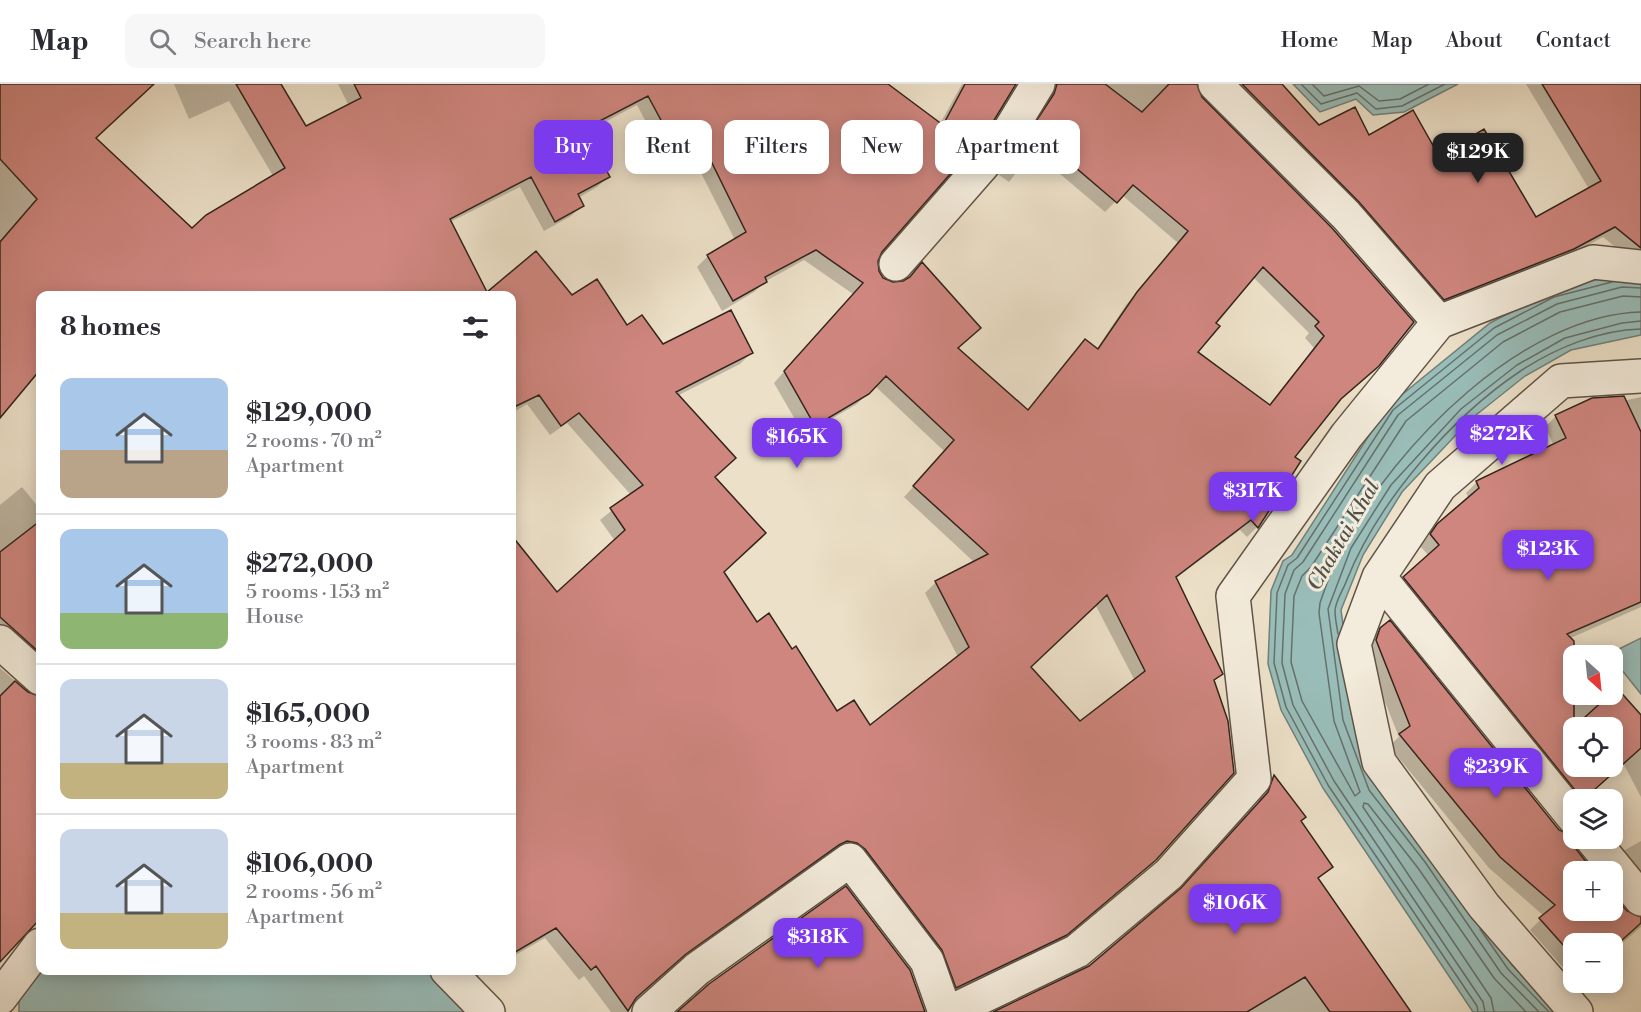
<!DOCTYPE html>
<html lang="en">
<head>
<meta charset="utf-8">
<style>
  body { margin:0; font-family:"Libre Bodoni",serif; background:#f7f7f7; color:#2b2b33; height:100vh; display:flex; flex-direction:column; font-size:22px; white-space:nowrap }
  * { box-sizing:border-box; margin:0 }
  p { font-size:20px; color:#7c7c81 }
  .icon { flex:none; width:33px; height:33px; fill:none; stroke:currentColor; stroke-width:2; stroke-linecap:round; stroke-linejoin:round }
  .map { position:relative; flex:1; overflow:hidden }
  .sheet { position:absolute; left:36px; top:207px; width:480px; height:684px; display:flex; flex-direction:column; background:#fff; border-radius:12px; box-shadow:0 3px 15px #0003 }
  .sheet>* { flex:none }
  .top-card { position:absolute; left:534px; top:36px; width:570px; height:54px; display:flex; gap:12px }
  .needle { width:39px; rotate:153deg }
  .controls { position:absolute; left:1563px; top:561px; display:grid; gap:12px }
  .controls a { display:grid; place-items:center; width:60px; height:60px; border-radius:12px; background:#fff; box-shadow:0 3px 15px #0003; font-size:30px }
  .price { position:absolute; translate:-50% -51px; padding:0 14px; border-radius:12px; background:#7c3aed; color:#fff; font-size:20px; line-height:39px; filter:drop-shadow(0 2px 3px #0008) }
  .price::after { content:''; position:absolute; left:50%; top:36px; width:18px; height:14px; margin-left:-9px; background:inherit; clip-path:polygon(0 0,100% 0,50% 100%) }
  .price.selected { background:#222; color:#fff }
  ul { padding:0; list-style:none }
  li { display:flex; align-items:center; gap:18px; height:150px; padding:0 24px }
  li+li { border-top:2px solid #e1e1e2 }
  li span { display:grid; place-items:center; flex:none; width:168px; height:120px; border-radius:12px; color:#555 }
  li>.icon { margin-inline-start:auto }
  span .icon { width:72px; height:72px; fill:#fffc; stroke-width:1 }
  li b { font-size:26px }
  h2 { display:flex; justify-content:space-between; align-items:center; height:72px; padding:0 24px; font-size:26px }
  .pill { padding:0 21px; border-radius:12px; background:#fff; box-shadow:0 3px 15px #0003; font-size:21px; line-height:54px }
  .pill.selected { background:#7c3aed; color:#fff }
  header { display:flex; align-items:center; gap:36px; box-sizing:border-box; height:84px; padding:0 30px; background:#fff; border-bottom:2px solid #e1e1e2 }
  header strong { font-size:28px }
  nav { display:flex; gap:33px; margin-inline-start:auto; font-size:21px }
  .search { width:420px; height:54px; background:#f7f7f7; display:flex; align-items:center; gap:15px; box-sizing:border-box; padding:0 21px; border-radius:12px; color:#7c7c81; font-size:22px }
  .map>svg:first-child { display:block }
  .water { fill:#99bdb9; stroke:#70807a; stroke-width:1.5 }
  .shadow { fill:#0003; fill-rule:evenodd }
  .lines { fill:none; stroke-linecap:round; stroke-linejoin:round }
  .shore { stroke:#66706a; stroke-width:1.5 }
  .building { fill:#cf867f; stroke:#32241c; stroke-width:1.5; fill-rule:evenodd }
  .minor-casing { stroke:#605347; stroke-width:36 }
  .minor { stroke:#f3ebdb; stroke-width:33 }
  .labels { text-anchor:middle; stroke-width:6; stroke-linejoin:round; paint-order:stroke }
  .water-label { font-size:21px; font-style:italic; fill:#51524b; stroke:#f3ebdb }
</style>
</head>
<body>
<header>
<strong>Map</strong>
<div class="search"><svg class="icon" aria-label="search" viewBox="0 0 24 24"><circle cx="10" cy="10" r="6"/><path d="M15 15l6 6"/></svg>Search here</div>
<nav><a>Home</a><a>Map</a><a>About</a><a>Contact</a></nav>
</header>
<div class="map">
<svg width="1641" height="928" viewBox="0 0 1641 928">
  <rect width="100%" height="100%" fill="#ece0c8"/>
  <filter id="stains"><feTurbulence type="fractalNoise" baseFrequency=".00333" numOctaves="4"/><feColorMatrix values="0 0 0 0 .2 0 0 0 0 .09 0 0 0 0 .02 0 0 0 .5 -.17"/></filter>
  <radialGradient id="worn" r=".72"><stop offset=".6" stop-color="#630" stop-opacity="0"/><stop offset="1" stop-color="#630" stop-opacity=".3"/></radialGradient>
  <!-- water -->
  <path class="water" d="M1293,0H1458L1404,28L1373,31L1356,15L1320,28Z
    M1621,189L1641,191V251L1571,266L1525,292L1471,335L1402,408L1363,471L1341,526L1356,633L1436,770L1512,881L1557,928H1473L1323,704L1281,626L1268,580L1271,507L1283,477L1292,471L1388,322L1490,239L1552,207Z
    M1641,554V610L1621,585L1617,566Z
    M40,886L437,887L476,928H19V906Z"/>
  <!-- shadow -->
  <path class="shadow" d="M0,0H153L94,54L192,147L273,92L229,17L189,35L174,0H279L305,44L349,22L338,0H885L940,40L962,0H1014L876,175L877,187L883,196L1027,327L1085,257L1096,266L1126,221L1178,159L1122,111L1105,128L1033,67L1009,98L999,91L1044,22L1042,0H1195L1201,14L1331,145L1336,319L1293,373L1299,378L1257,443L1247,453L1240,446L1175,495L1221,589L1213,598L1155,775L1054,862L946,914L837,767L827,771L674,880L633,916L629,928H611L584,892L579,896L545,854L512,873V474L551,517L615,457L600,436L631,411L567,339L550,351L527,320L512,329V212H40V284L0,331ZM637,21L673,89L695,77L735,156L708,172L697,183L722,227L754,208L766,197L804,176L853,210L774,299L804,351L857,320L875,302L945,368L904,413L975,479L936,498L925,509L958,573L870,643L837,629L792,567L757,540L722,488L713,393L677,312L740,280L751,269L662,262L572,213L486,210L450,138L520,103L544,147L571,132L582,122L578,114L597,103L608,93L584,49ZM1253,193L1309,249L1305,254L1314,264L1268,322L1197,266L1214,239ZM1095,520L1135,597L1080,639L1029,583Z
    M1220,0H1280L1319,43L1369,53L1439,74L1535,135L1589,105L1526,0H1641V166L1632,175L1628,174L1603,153L1561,176L1433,226Z
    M1641,313V523L1557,560L1574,610H1612V602L1641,633V713L1623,679L1583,716H1574L1393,505L1429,472L1420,462L1438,441L1469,415L1466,409L1477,398L1554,362L1545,343L1556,332ZM1574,644H1612V682H1574Z
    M22,403L40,425V590L0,556V421Z
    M1381,545L1574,788V826L1625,828L1641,835V843L1612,868V860H1574V896L1530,846L1544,832L1489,784L1389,662L1399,653L1365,568L1370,556Z
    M0,584L35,614L40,613V833L0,876Z
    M1274,693L1299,738L1331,783L1318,795L1410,928H997L1090,883L1178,809L1258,719L1264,703Z
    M1641,757V809L1615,777L1625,766Z
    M451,886H488L465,900Z"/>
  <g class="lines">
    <!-- shore -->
    <path class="shore" d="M1301,0L1321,20L1357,9L1376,25L1402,22L1445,0
      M1312,0L1324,12L1359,2L1379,17L1400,15L1429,0
      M1641,213L1623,212L1560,228L1503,258L1406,337L1311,483L1302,492L1294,512L1291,578L1302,617L1355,712L1360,708L1334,637L1319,529L1320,519C1327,499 1334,478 1343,460C1396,361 1523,231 1641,228
      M1338,550C1337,543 1335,535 1335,527C1335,518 1343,506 1346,498C1377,419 1451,333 1522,286C1556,264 1599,246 1641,245
      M1480,845L1508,885L1549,928
      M1478,928L1477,922L1328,701L1286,623L1274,579L1277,509L1288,481L1297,474L1393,326L1494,244L1554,213L1612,198
      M1485,928L1483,918L1334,697L1293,621L1282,579L1285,510L1294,486L1303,478L1398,331L1497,251L1557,220L1622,203L1641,204
      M1494,928L1491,914L1363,723L1364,719L1368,720L1418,784L1494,894L1526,928
      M1539,928L1501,889L1425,778L1369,706L1343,636L1328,525L1351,464L1391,401L1461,325L1517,281L1565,254L1622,239L1641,237"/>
  </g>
  <!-- building -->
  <path class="building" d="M0,0H154L96,54L192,144L206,131L285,84L236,0H281L306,42L361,14L354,0H888L943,41L965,0H1016L987,48L882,168L878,177L879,187L883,194L893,198L903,197L910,193L922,178L981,244L958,264L1028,326L1085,255L1098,265L1137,208L1188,147L1133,101L1117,119L1042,55L1021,88L1008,80L1054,10L1057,0H1105L1142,28L1169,0H1197L1202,13L1332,144L1414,238L1379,282L1341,315L1295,373L1301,377L1258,444L1251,436L1176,493L1223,590L1214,596L1228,637L1234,689L1156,776L1067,851L956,904L942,866L865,765L857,759L847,757L839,761L686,870L636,914L628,927L596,882L591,886L556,844L512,870V452L557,508L625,446L610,424L643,401L579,329L561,342L539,311L512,324V212H40V286L0,334V158L37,115L0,75ZM648,12L684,79L706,67L746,148L707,171L733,217L767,198L765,193L816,166L863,199L784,287L815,342L869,310L886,292L954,356L913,402L988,470L935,497L969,563L870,641L854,616L837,627L796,562L792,565L769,529L757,538L724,488L766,449L715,393L736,374L676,308L753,269L731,226L663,260L642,231L627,241L597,195L572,211L536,167L487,208L450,135L531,93L555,138L584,122L578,110L610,93L584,45ZM1263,183L1319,238L1315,242L1324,252L1270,321L1198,268L1220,242L1216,239ZM1107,511L1145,587L1080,637L1031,583Z
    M1242,0H1282L1319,41L1355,23L1369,51L1413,26L1439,72L1484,45L1536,133L1601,97L1542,0H1641V164L1615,143L1574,165L1444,216L1359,118Z
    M1624,312L1641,348V518L1567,550L1574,557V643L1617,604L1641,631V664L1583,716L1403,493L1439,461L1430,450L1437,440L1479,404L1476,397L1566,354L1555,331L1592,314ZM1574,644H1612V682H1574Z
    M40,437V569L0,533V468Z
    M1390,536L1559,746L1573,752L1576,765L1594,788H1574V826H1612V810L1627,827L1641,833V839L1612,865V860H1574V873L1539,834L1555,821L1500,773L1399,650L1410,642L1376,556L1380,544Z
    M15,597L28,608L40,612V835L0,878V612Z
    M1274,691L1306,733L1301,737L1333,783L1318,794L1411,928H1330L1305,893L1247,928H993L1089,882L1181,804L1268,708Z
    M846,802L910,886L925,928H677L709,900Z"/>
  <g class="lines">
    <!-- minor casing -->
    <g class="minor-casing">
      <path id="minor" d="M1215,0L1346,131L1439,238
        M896,180L1002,59L1038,0
        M1379,493L1574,734
        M0,558L40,594
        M1591,754L1641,815
        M447,886L488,928
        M0,914L40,861
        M649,928L697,885L850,776L927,877L945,928
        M950,928L1077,867L1169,790L1254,695L1233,512L1347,351L1439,238L1593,178L1641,183
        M1576,928L1484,822L1379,678L1354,560L1379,493L1440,402L1561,297L1641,292"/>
    </g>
    <!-- minor -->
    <use href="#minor" class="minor"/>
  </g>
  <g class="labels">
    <!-- water labels -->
    <g class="water-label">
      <text transform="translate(1343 451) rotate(-60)" y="7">Chaktai Khal</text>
    </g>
  </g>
  <rect width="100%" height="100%" filter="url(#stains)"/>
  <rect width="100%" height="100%" fill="url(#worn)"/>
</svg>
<div class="controls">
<a><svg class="needle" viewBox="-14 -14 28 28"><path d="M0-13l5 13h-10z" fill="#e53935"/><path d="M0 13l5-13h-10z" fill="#7c7c81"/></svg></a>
<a><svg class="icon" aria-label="locate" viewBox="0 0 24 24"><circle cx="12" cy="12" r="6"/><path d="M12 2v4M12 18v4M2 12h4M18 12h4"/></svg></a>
<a><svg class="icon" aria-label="layers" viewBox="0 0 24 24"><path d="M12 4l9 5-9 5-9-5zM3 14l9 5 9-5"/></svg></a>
<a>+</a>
<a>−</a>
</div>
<b class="price selected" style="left:1478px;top:100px">$129K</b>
<b class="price" style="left:1502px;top:382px">$272K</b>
<b class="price" style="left:797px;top:385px">$165K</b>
<b class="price" style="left:1253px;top:439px">$317K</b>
<b class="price" style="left:1548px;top:497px">$123K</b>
<b class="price" style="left:1496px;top:715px">$239K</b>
<b class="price" style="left:1235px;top:851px">$106K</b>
<b class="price" style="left:818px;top:885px">$318K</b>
<div class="top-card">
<a class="pill selected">Buy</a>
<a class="pill">Rent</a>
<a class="pill">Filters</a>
<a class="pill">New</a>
<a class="pill">Apartment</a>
</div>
<section class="sheet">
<h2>8 homes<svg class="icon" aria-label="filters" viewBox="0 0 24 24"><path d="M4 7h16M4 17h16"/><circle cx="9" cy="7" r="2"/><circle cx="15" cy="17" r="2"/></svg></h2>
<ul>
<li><span style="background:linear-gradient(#a9c7e8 60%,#b9a48a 0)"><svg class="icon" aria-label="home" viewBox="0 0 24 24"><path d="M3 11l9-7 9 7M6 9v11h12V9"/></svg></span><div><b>$129,000</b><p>2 rooms · 70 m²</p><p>Apartment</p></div></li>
<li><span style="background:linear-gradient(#a9c7e8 70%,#8fb573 0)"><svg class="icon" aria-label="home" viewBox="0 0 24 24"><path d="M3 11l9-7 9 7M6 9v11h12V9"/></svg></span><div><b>$272,000</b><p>5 rooms · 153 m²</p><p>House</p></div></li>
<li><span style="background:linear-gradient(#c9d6e8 70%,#c2b280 0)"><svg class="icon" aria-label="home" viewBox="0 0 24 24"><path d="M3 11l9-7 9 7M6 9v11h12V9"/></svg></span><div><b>$165,000</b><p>3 rooms · 83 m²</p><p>Apartment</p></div></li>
<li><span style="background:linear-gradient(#c9d6e8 70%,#c2b280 0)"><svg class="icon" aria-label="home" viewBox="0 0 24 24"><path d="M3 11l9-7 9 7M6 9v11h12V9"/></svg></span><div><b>$106,000</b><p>2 rooms · 56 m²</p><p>Apartment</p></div></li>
</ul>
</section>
</div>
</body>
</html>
